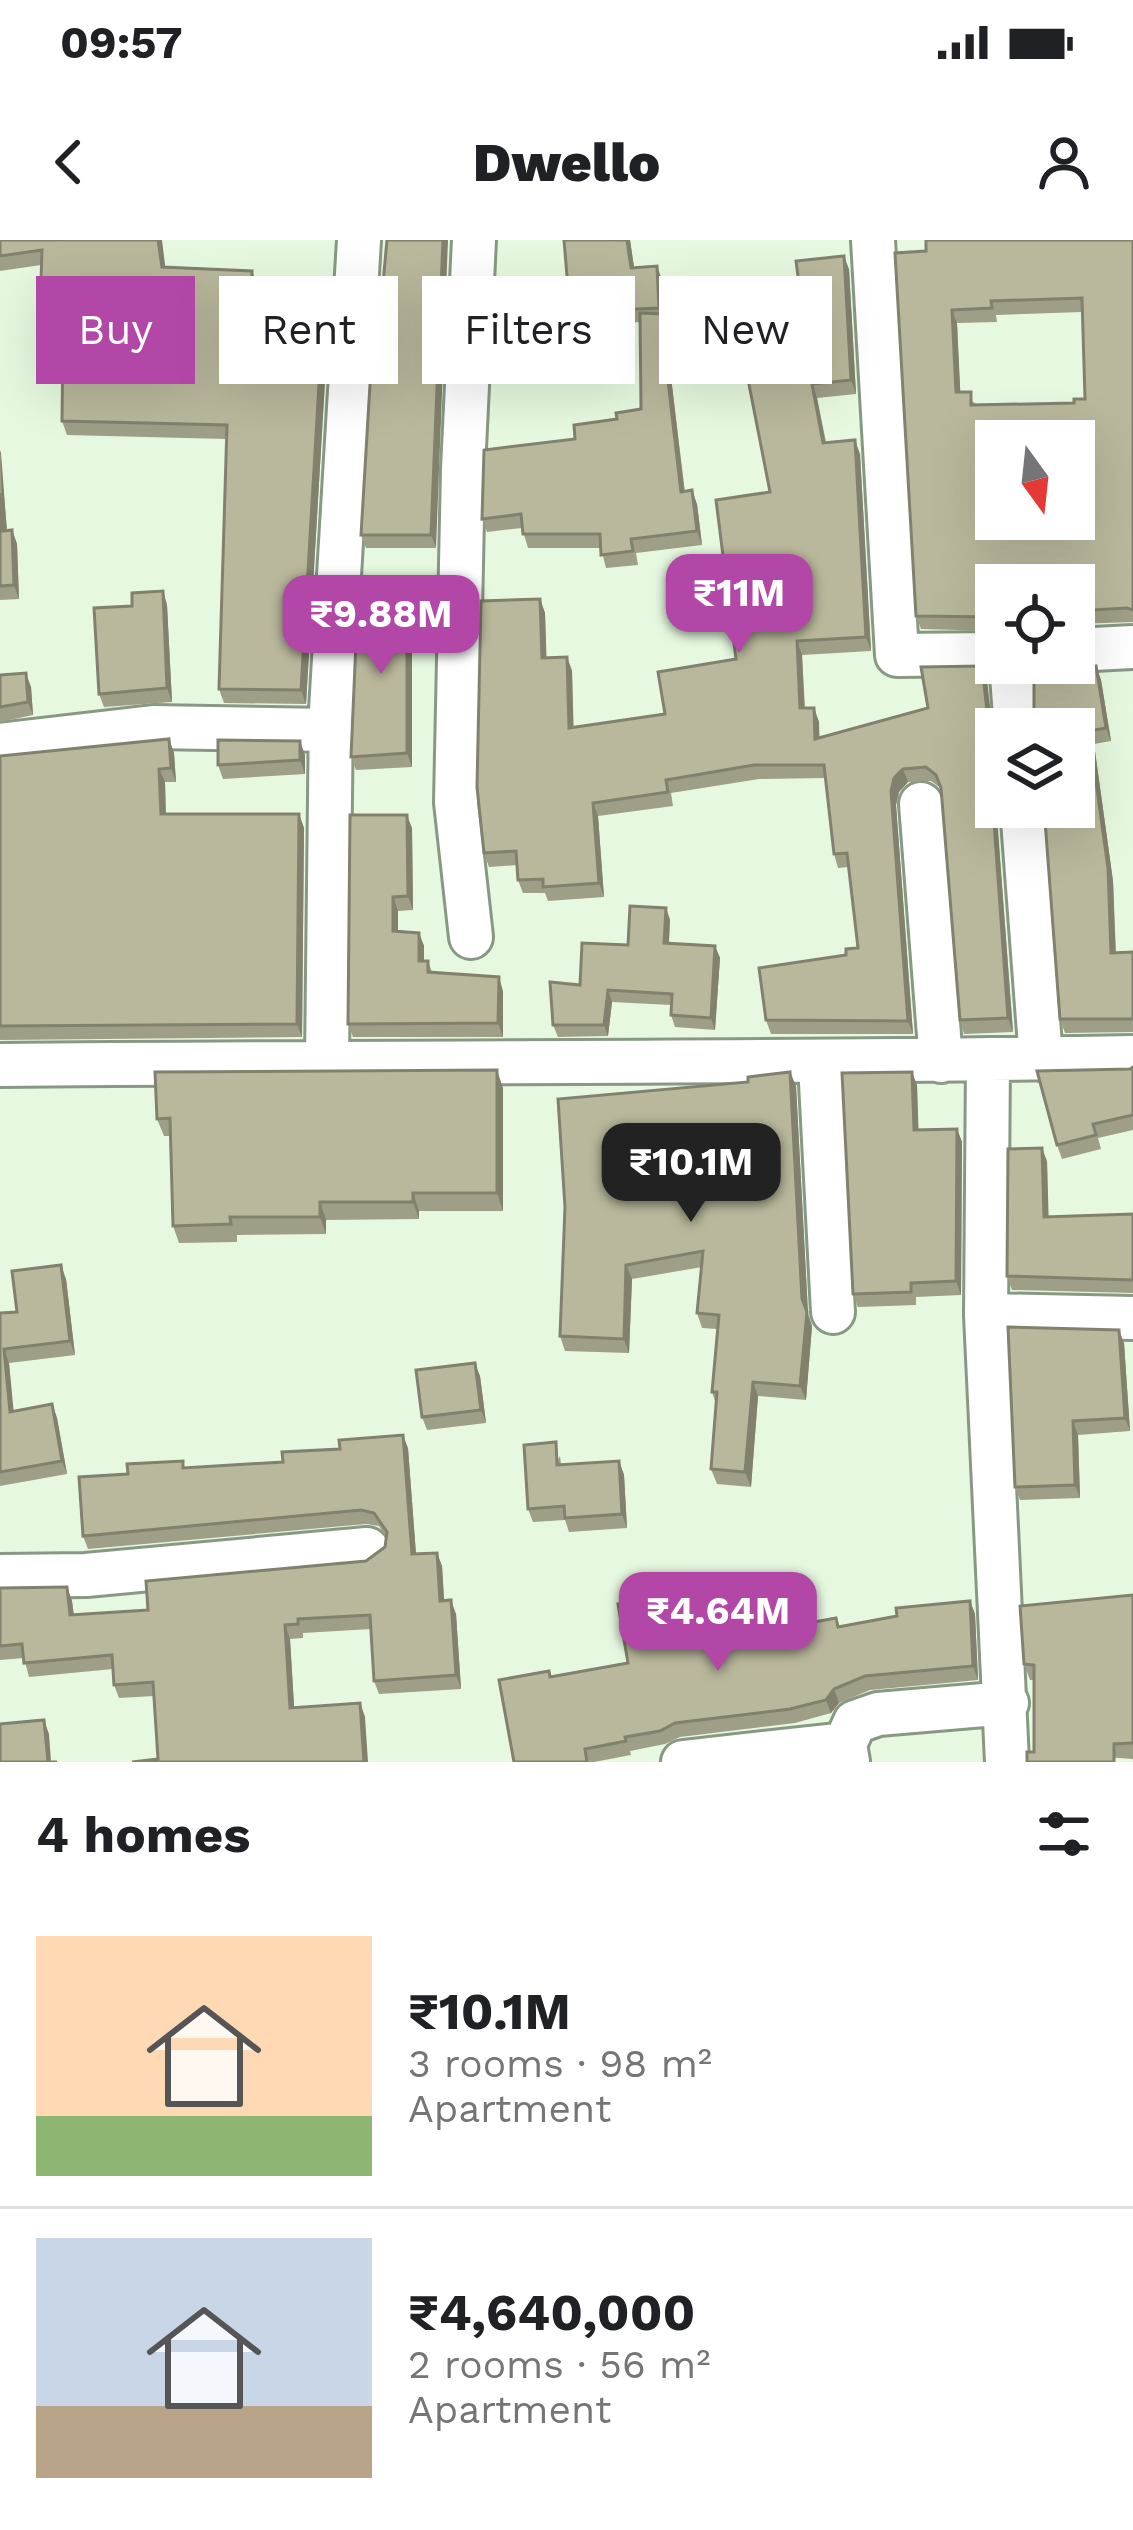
<!DOCTYPE html>
<html lang="en">
<head>
<meta charset="utf-8">
<style>
  body { margin:0; font-family:"Work Sans",sans-serif; background:#f6f6f6; color:#202124; height:100vh; display:flex; flex-direction:column; font-size:45px; white-space:nowrap }
  * { box-sizing:border-box; margin:0 }
  p { font-size:39px; color:#757577 }
  .icon { flex:none; width:66px; height:66px; fill:none; stroke:currentColor; stroke-width:2; stroke-linecap:round; stroke-linejoin:round }
  .map { position:relative; height:1522px; overflow:hidden }
  .drawer { display:flex; flex-direction:column; background:#fff; flex:1 }
  .drawer>* { flex:none }
  .hud { position:absolute; left:36px; top:36px; width:1062px; height:108px; display:flex; gap:24px }
  .needle { width:78px; rotate:165deg }
  .fabs { position:absolute; left:975px; top:180px; display:grid; gap:24px }
  .fabs a { display:grid; place-items:center; width:120px; height:120px; border-radius:0px; background:#fff; box-shadow:0 12px 48px #0002; font-size:60px }
  .price { position:absolute; translate:-50% -102px; padding:0 27px; border-radius:24px; background:#b347a8; color:#fff; font-size:39px; line-height:78px; filter:drop-shadow(0 3px 6px #0008) }
  .price::after { content:''; position:absolute; left:50%; top:72px; width:36px; height:27px; margin-left:-18px; background:inherit; clip-path:polygon(0 0,100% 0,50% 100%) }
  .price.current { background:#222; color:#fff }
  ul { padding:0; list-style:none }
  li { display:flex; align-items:center; gap:36px; height:300px; padding:0 36px }
  li+li { border-top:3px solid #e0e0e0 }
  li span { display:grid; place-items:center; flex:none; width:336px; height:240px; border-radius:0px; color:#555 }
  li>.icon { margin-inline-start:auto }
  span .icon { width:144px; height:144px; fill:#fffc; stroke-width:1 }
  li b { font-size:51px }
  h2 { display:flex; justify-content:space-between; align-items:center; height:144px; padding:0 36px; font-size:51px }
  .pill { padding:0 42px; border-radius:0px; background:#fff; box-shadow:0 12px 48px #0002; font-size:42px; line-height:108px }
  .pill.current { background:#b347a8; color:#fff }
  .status { display:flex; justify-content:space-between; align-items:center; height:84px; padding:0 60px; background:#fff; direction:ltr }
  .status svg { height:33px; fill:currentColor }
  header { display:flex; justify-content:space-between; align-items:center; height:156px; padding:0 36px; background:#fff; font-size:54px; font-weight:800 }
  .map>svg:first-child { display:block }
  .lines { fill:none; stroke-linecap:round; stroke-linejoin:round }
  .minor-casing { stroke:#879982; stroke-width:48 }
  .minor { stroke:#fff; stroke-width:42 }
  .wall { fill:#9f9e86; fill-rule:evenodd }
  .shaded-wall { fill:#82816d }
  .building { fill:#b9b89c; stroke:#82816d; stroke-width:3; fill-rule:evenodd }
</style>
</head>
<body>
<div class="status"><b>09:57</b><svg viewBox="0 0 49 12"><path d="M0 12V9h3v3zM5 12V6h3v6zM10 12V3h3v9zM15 12V0h3v12zM26 1h20v11H26zM47 4h2v5h-2z"/></svg></div>
<header><svg class="icon" aria-label="back" viewBox="0 0 24 24"><path d="M15 5l-7 7 7 7"/></svg>Dwello<svg class="icon" aria-label="person" viewBox="0 0 24 24"><circle cx="12" cy="8" r="4"/><path d="M4 21q1-7 8-7t8 7"/></svg></header>
<div class="map">
<svg width="1133" height="1522" viewBox="0 0 1133 1522">
  <rect width="100%" height="100%" fill="#e6f9e0"/>
  <g class="lines">
    <!-- minor casing -->
    <g class="minor-casing">
      <path id="minor" d="M873,0L897,415L996,414
        M1074,410L1133,407
        M1011,423L1016,489
        M0,505L153,487L330,490
        M921,564L941,821
        M1022,567L1041,819
        M471,697L456,562L463,229L474,0
        M988,820L986,1075L1007,1522
        M327,821L331,470L359,0
        M820,824L833,1072
        M0,825C378,821 755,824 1133,817
        M986,1075L1133,1078
        M0,1336L86,1335L367,1309
        M845,1504L855,1482L878,1474L1007,1463
        M683,1522L845,1504L848,1522"/>
    </g>
    <!-- minor -->
    <use href="#minor" class="minor"/>
  </g>
  <!-- wall -->
  <path class="wall" d="M0,0L165,27L252,31L257,45L255,125L320,127L325,141L306,464L224,463L219,449L226,199L67,195L62,181L63,118L44,117L39,103L41,25L0,31Z
    M630,0L634,27L662,40L664,74L735,77L849,29L856,154L817,158L826,202L860,214L871,411L802,415L805,468H814L819,482V498L928,468L982,426L987,440L1013,792L964,794L960,780L942,549L931,541L908,542L899,552L896,565L913,794H771L766,780L846,715L858,708L849,627L838,628L834,614L826,538L759,539L671,553L673,566L598,576L604,657L548,661L545,653H523L518,640L517,625L489,627L484,613L540,359L545,373L546,418L567,417L572,431L573,488L665,474L736,419L770,252L748,137H671L685,252L697,264L702,305L636,313L638,325L606,328L601,308H528L522,288L487,292L482,279L575,199L641,169L640,82L575,85L570,72Z
    M1133,0V382L1074,384V345H996V391L921,389L916,376L926,11ZM1082,72L1085,159L1074,163L976,164L960,152L957,83L997,82L996,75Z
    M375,129L436,308H366L361,295Z
    M0,210L7,291L12,290L17,304L19,359L0,360Z
    M163,351L167,365L172,462L104,467L99,454L132,366Z
    M407,353L412,366V527L356,530L351,517Z
    M1096,426L1101,440L1111,501L1094,504L1113,641L1116,713L1133,712V792L1065,793L1060,779Z
    M0,435L31,447L33,475L0,482Z
    M169,499L174,513L176,542H165L166,574H299L304,588L302,797L0,800V516Z
    M305,515V534L223,539L218,525Z
    M412,588L413,670L398,671V692L419,693L424,706V721H428L432,732L503,751V797H353L348,784Z
    M666,668L670,680L669,703L715,706L720,718L715,790L675,787L671,775V765L612,762L608,796L558,797L553,785L580,745L628,705Z
    M1133,827V890L1098,898L1101,909L1062,919L1057,905Z
    M790,832L796,846L808,1073L812,1086L806,1160L758,1156L751,1247L717,1244L711,1229L716,1164L712,1152L717,1089L702,1088L697,1073L702,1027L632,1039L629,1113L565,1111L560,1096L748,842Z
    M917,845L918,890L957,889L962,902L961,1055L916,1057V1065L858,1067L853,1054Z
    M503,848V971H419V979L326,980V994L237,995V1002L179,1003L173,986L171,896H164L157,879Z
    M1047,921L1048,977L1133,974V1053L1012,1050L1007,1036Z
    M66,1039L75,1115L9,1123L13,1171L52,1164L57,1178L67,1234L0,1246V1073L17,1072Z
    M1124,1103L1130,1191L1078,1195L1080,1258L1020,1260L1015,1247Z
    M480,1136L486,1183L427,1190L422,1177Z
    M408,1208L416,1314L437,1313L442,1326L444,1361L456,1374L461,1449L379,1454L374,1441L371,1389L303,1393V1398L290,1399L294,1468L360,1463L365,1477L158,1519L154,1456L119,1458L114,1445L113,1429L29,1437L24,1418L0,1420V1348L67,1347L72,1361L74,1375L148,1370L366,1321L385,1307L386,1297L379,1286L366,1284L88,1309L83,1296L128,1234L185,1228L283,1222Z
    M560,1216L561,1224L619,1221L624,1235L627,1288L569,1292L565,1280L533,1282L528,1269Z
    M698,1350L703,1364L711,1410L789,1395L836,1378L840,1387L970,1361L975,1374L978,1440L870,1450L839,1463L831,1473L795,1483L680,1497L665,1504L630,1511L631,1515L594,1522H514L551,1437L628,1423Z
    M1133,1355V1519L1034,1512V1440H1030L1024,1424Z"/>
  <!-- shaded-wall -->
  <path class="shaded-wall" d="M158,0H162L167,41L162,27Z
    M443,0H448L436,308L431,295Z
    M627,0H630L636,41L631,28Z
    M844,16L849,29L856,154L851,140Z
    M657,26L662,40L664,81L659,68Z
    M252,31L257,45L255,139L250,125Z
    M952,70L957,83L961,166L956,152Z
    M666,124L671,137L686,266L681,252Z
    M320,127L325,141L306,464L301,450Z
    M812,144L817,158L828,216L823,203Z
    M855,200L860,214L871,411L866,397Z
    M0,210L1,213L8,305L3,291Z
    M692,250L697,264L702,305L697,291Z
    M12,290L17,304L19,359L14,345Z
    M163,351L167,365L172,462L167,448Z
    M407,353L412,366V527L407,513Z
    M540,359L545,373L547,432L542,418Z
    M797,401L802,415L805,482L800,468Z
    M567,417L572,431L574,502L569,488Z
    M982,426L987,440L994,502L989,489Z
    M1096,426L1101,440L1111,501L1106,488Z
    M26,433L31,447L33,475L28,462Z
    M814,468L819,482L820,513L815,499Z
    M1089,491L1094,504L1113,641L1116,726L1111,713Z
    M169,499L174,513L176,542L171,528Z
    M300,501L305,515V534L300,520Z
    M159,529L165,542L166,588L161,574Z
    M903,529L908,542L899,552L896,565L913,794L908,781L891,551L894,538Z
    M996,540V567L1013,792L1008,778L992,554Z
    M593,563L598,576L604,657L599,643Z
    M299,574L304,588L302,797L297,784Z
    M407,575L412,588L413,670L408,656Z
    M393,657L398,671V705L393,691Z
    M666,668L670,680L668,715L664,703Z
    M419,693L424,706V735L419,721Z
    M715,706L720,718L715,790L711,778Z
    M499,737L503,751V797L498,783Z
    M608,750L612,762L608,796L604,785Z
    M497,830L503,848V971L497,953Z
    M790,832L796,846L808,1073L802,1059Z
    M912,832L917,845L919,904L914,890Z
    M957,889L962,902L961,1055L956,1041Z
    M1042,908L1047,921L1049,990L1044,977Z
    M413,953L419,971V979L413,962Z
    M320,962L326,980V994L320,977Z
    M61,1025L66,1039L75,1115L70,1101Z
    M626,1025L632,1039L629,1113L624,1099Z
    M807,1072L812,1086L806,1160L800,1146Z
    M1119,1090L1124,1103L1130,1191L1125,1178Z
    M4,1109L9,1123L15,1185L10,1172Z
    M475,1123L480,1136L486,1183L481,1170Z
    M753,1142L758,1156L751,1247L745,1232Z
    M52,1164L57,1178L67,1234L62,1221Z
    M1073,1181L1078,1195L1080,1258L1075,1245Z
    M403,1195L408,1208L417,1328L412,1314Z
    M619,1221L624,1235L627,1288L622,1274Z
    M437,1313L442,1326L445,1374L440,1361Z
    M67,1347L72,1361L75,1388L70,1375Z
    M698,1350L703,1364L713,1424L708,1410Z
    M451,1360L456,1374L461,1449L456,1435Z
    M970,1361L975,1374L978,1440L973,1426Z
    M285,1385L290,1399L295,1481L290,1468Z
    M834,1449L839,1463L831,1473L826,1460Z
    M360,1463L365,1477L368,1522H364Z
    M44,1480L49,1494L51,1522H48Z"/>
  <!-- building -->
  <path class="building" d="M0,0H158L162,27L252,31L250,125L320,127L301,450L219,449L227,185L62,181L63,104L39,103L42,10L0,16Z
    M387,0H443L431,295H361L371,128L375,129Z
    M564,0H627L631,28L657,26L659,68L570,72Z
    M926,0H1133V370L1127,368L1074,371V345H996V377L916,376L895,13L926,11ZM1082,58L1085,159H1074V163L971,165V152H956L952,70L992,68L991,61ZM996,201H1074V279H996Z
    M844,16L851,140L812,144L823,203L855,200L866,397L797,401L800,468H814L815,499L928,468L921,427L982,426L989,489L996,495V540L992,554L1008,778L960,780L941,548L936,535L926,527L903,529L894,538L891,551L908,781L766,780L759,728L846,715V709L858,708L847,613L834,614L824,525H754L666,540L668,552L593,563L599,643L543,647V639L518,640L516,611L484,613L477,547L481,361L540,359L542,418L567,417L569,488L665,474L658,432L736,419L716,260L770,252L745,124H666L681,252L692,250L697,291L631,299L633,311L601,315L600,294H523L521,274L482,279L484,210L575,199L574,185L617,179L616,173L641,169L640,73L735,77L734,53L800,51L796,21Z
    M0,253L3,291L12,290L14,345L0,346Z
    M163,351L167,448L99,454L94,368L132,366V353Z
    M407,353V513L351,517L358,356Z
    M1096,426L1106,488L1089,491L1108,628L1111,713L1133,712V779H1060L1044,567H1074V489H1031L1034,485V436Z
    M26,433L28,462L0,467V435Z
    M169,499L171,528L159,529L161,574H299L297,784L0,786V516Z
    M218,500L300,501V520L218,525Z
    M350,575H407L408,656L393,657V691L419,693V721H428V732L499,737L498,783L348,784Z
    M630,666L666,668L664,703L715,706L711,778L671,775L672,754L608,750L604,785H553L550,742L580,745L582,703L628,705Z
    M1133,827V875L1093,884L1096,895L1057,905L1037,831L1130,829Z
    M497,830V953H413V962H320V977H230L231,984L173,986L170,878L157,879L155,832Z
    M790,832L802,1059L807,1072L800,1146L753,1142L745,1232L711,1229L717,1152H712L719,1075L697,1073L703,1011L626,1025L624,1099L560,1096L565,967L558,859L748,842V837Z
    M912,832L914,890L957,889L956,1041L911,1043V1052L853,1054L842,833Z
    M1042,908L1044,977L1133,974V1040L1007,1036L1008,909Z
    M61,1025L70,1101L4,1109L10,1172L52,1164L62,1221L0,1232V1073L17,1072L12,1031Z
    M1008,1087L1119,1090L1125,1178L1073,1181L1075,1245L1015,1247Z
    M475,1123L481,1170L422,1177L416,1130Z
    M403,1195L412,1314L437,1313L440,1361L451,1360L456,1435L374,1441L370,1375L298,1379V1384L285,1385L290,1468L360,1463L364,1522H132L158,1519L153,1442L114,1445L112,1415L24,1423L22,1404L0,1406V1348L67,1347L70,1375L148,1370L146,1341L366,1321L385,1307L387,1292L374,1273L361,1270L83,1296L79,1237L128,1234L127,1224L183,1221V1228L283,1222L282,1212L340,1209L339,1200Z
    M556,1202L557,1225L619,1221L622,1274L565,1278L564,1266L528,1269L524,1205Z
    M698,1350L708,1410L789,1395L787,1387L836,1378L838,1387L897,1376L896,1368L970,1361L973,1426L865,1436L834,1449L826,1460L790,1469L675,1483L660,1491L625,1497L626,1501L585,1509L587,1522H514L499,1440L549,1431L550,1437L628,1423L618,1364Z
    M1133,1355V1503L1114,1504V1522H1027V1512H1034V1425L1024,1424L1020,1366Z
    M44,1480L48,1522H57H0V1484Z"/>
</svg>
<div class="fabs">
<a><svg class="needle" viewBox="-14 -14 28 28"><path d="M0-13l5 13h-10z" fill="#e53935"/><path d="M0 13l5-13h-10z" fill="#757577"/></svg></a>
<a><svg class="icon" aria-label="locate" viewBox="0 0 24 24"><circle cx="12" cy="12" r="6"/><path d="M12 2v4M12 18v4M2 12h4M18 12h4"/></svg></a>
<a><svg class="icon" aria-label="layers" viewBox="0 0 24 24"><path d="M12 4l9 5-9 5-9-5zM3 14l9 5 9-5"/></svg></a>
</div>
<b class="price" style="left:739px;top:416px">₹11M</b>
<b class="price" style="left:381px;top:437px">₹9.88M</b>
<b class="price current" style="left:691px;top:985px">₹10.1M</b>
<b class="price" style="left:718px;top:1434px">₹4.64M</b>
<div class="hud">
<a class="pill current">Buy</a>
<a class="pill">Rent</a>
<a class="pill">Filters</a>
<a class="pill">New</a>
</div>
</div>
<section class="drawer">
<h2>4 homes<svg class="icon" aria-label="filters" viewBox="0 0 24 24"><path d="M4 7h16M4 17h16"/><circle cx="9" cy="7" r="2"/><circle cx="15" cy="17" r="2"/></svg></h2>
<ul>
<li><span style="background:linear-gradient(#ffd9b3 75%,#8fb573 0)"><svg class="icon" aria-label="home" viewBox="0 0 24 24"><path d="M3 11l9-7 9 7M6 9v11h12V9"/></svg></span><div><b>₹10.1M</b><p>3 rooms · 98 m²</p><p>Apartment</p></div></li>
<li><span style="background:linear-gradient(#c9d6e8 70%,#b9a48a 0)"><svg class="icon" aria-label="home" viewBox="0 0 24 24"><path d="M3 11l9-7 9 7M6 9v11h12V9"/></svg></span><div><b>₹4,640,000</b><p>2 rooms · 56 m²</p><p>Apartment</p></div></li>
</ul>
</section>
</body>
</html>
